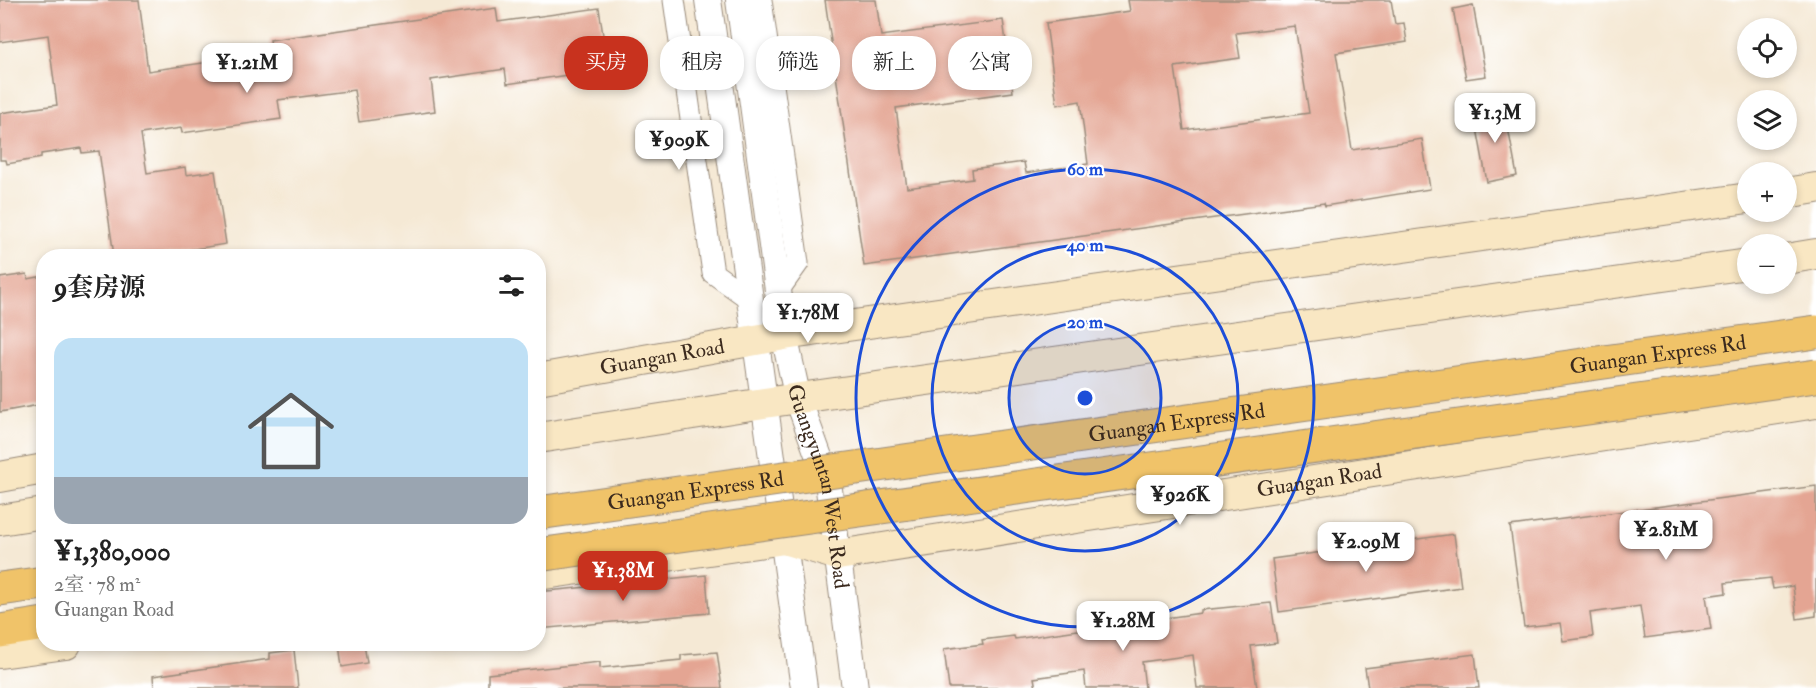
<!DOCTYPE html>
<html lang="zh">
<head>
<meta charset="utf-8">
<style>
  body { margin:0; font-family:"IM FELL Double Pica","Noto Serif SC",serif; background:#f6f6f6; color:#222; height:100vh; display:flex; flex-direction:column; font-size:22px; white-space:nowrap }
  * { box-sizing:border-box; margin:0 }
  p { font-size:20px; color:#767676 }
  .icon { flex:none; width:33px; height:33px; fill:none; stroke:currentColor; stroke-width:2; stroke-linecap:round; stroke-linejoin:round }
  .map { position:relative; flex:1; overflow:hidden }
  .details { position:absolute; left:36px; top:249px; width:510px; height:402px; display:flex; flex-direction:column; background:#fff; border-radius:24px; box-shadow:0 3px 9px #0003 }
  .details>* { flex:none }
  .guide { position:absolute; left:564px; top:36px; width:570px; height:54px; display:flex; gap:12px }
  .controls { position:absolute; left:1737px; top:18px; display:grid; gap:12px }
  .controls a { display:grid; place-items:center; width:60px; height:60px; border-radius:50%; background:#fff; box-shadow:0 3px 9px #0003; font-size:30px }
  .price { position:absolute; translate:-50% -51px; padding:0 14px; border-radius:12px; background:#fff; color:#222; font-size:20px; line-height:39px; filter:drop-shadow(0 2px 3px #0008) }
  .price::after { content:''; position:absolute; left:50%; top:36px; width:18px; height:14px; margin-left:-9px; background:inherit; clip-path:polygon(0 0,100% 0,50% 100%) }
  .price.active { background:#c8321e; color:#fff }
  ul { padding:0; list-style:none }
  li { display:grid; align-content:center; gap:12px; height:318px; padding:0 18px }
  li+li { border-top:2px solid #e0e0e0 }
  li span { display:grid; place-items:center; height:186px; border-radius:18px; color:#555 }
  li>.icon { margin-inline-start:auto }
  span .icon { width:108px; height:108px; fill:#fffc; stroke-width:1 }
  li b { font-size:26px }
  h2 { display:flex; justify-content:space-between; align-items:center; height:72px; padding:0 18px; font-size:26px }
  .pill { padding:0 21px; border-radius:24px; background:#fff; box-shadow:0 3px 9px #0003; font-size:21px; line-height:54px }
  .pill.active { background:#c8321e; color:#fff }
  .map>svg:first-child { display:block }
  .building { fill:#e4a593; fill-rule:evenodd }
  .lines { fill:none; stroke-linecap:round; stroke-linejoin:round }
  .minor-casing { stroke:#988a7a; stroke-width:23 }
  .tertiary-casing { stroke:#988a7a; stroke-width:28 }
  .secondary-casing { stroke:#988a7a; stroke-width:32 }
  .trunk-casing { stroke:#988a7a; stroke-width:35 }
  .minor { stroke:#fff; stroke-width:21 }
  .tertiary { stroke:#fff; stroke-width:26 }
  .secondary { stroke:#f9e7c3; stroke-width:30 }
  .trunk { stroke:#f0c369; stroke-width:33 }
  .trunk-bridge-casing { stroke:#988a7a; stroke-width:35; stroke-linecap:butt }
  .trunk-bridge { stroke:#f0c369; stroke-width:33 }
  .ring { fill:none; stroke:#1d4ed8; stroke-width:3 }
  .labels { text-anchor:middle; stroke-width:4.5; stroke-linejoin:round; paint-order:stroke }
  .street-label { font-size:21px; fill:#3b2a1e; stroke:#fff }
  .centre { fill:#1d4ed8; stroke:#fff; stroke-width:3 }
  .ring-label { font-size:18px; text-anchor:middle; font-weight:bold; fill:#1d4ed8; stroke:#fff; stroke-width:4.5; stroke-linejoin:round; paint-order:stroke }
</style>
</head>
<body>
<div class="map">
<svg width="1816" height="688" viewBox="0 0 1816 688">
  <rect width="100%" height="100%" fill="#fff"/>
  <filter id="ink" filterUnits="userSpaceOnUse"><feTurbulence type="fractalNoise" baseFrequency=".0167" numOctaves="2"/><feDisplacementMap in="SourceGraphic" scale="12" xChannelSelector="R" yChannelSelector="G"/><feConvolveMatrix kernelMatrix="1 2 1 2 8 2 1 2 1" color-interpolation-filters="sRGB"/></filter>
  <filter id="wash" filterUnits="userSpaceOnUse"><feTurbulence type="fractalNoise" baseFrequency=".008" numOctaves="4" result="noise"/><feDisplacementMap in="SourceGraphic" scale="24" xChannelSelector="R" yChannelSelector="G"/><feGaussianBlur stdDeviation="1.35" result="paint"/><feColorMatrix in="noise" values="0 0 0 0 0 0 0 0 0 0 0 0 0 0 0 0 0 1.4 0 .05"/><feComposite in="paint" operator="in"/></filter>
  <g filter="url(#wash)">
    <rect width="100%" height="100%" fill="#f5e9d5"/>
    <g id="blocks">
      <!-- building -->
      <path class="building" d="M0,0H139L148,71L272,53L270,40L496,8L498,22L599,8L608,69L507,84L505,69L431,80L435,111L359,122L354,90L278,100L281,119L182,133L181,128L141,134L147,173L185,167L186,175L215,171L226,244L150,256H114L99,151L82,153L81,148L41,154V158L7,164L6,160H0V113L57,105L48,35L0,42Z
        M825,0H876L881,36L1003,20L1013,92L896,108L907,188L973,179L972,169L1024,162L1026,173L1088,164L1080,101L1057,105L1046,23L1130,11L1128,0H1391L1395,24L1404,23L1407,42L1336,53L1352,150L1422,139L1430,189L1325,206L1324,203L864,266ZM1295,26L1309,113L1184,130L1175,67L1240,58L1236,33Z
        M1473,5L1486,76L1466,79L1453,9Z
        M1504,106L1517,176L1487,182L1474,112Z
        M27,274L28,279L44,276V404L0,412V278Z
        M1816,486V616L1797,619L1793,586L1773,589L1771,578L1725,583L1726,593L1706,596L1711,629L1645,638L1640,606L1590,613L1593,637L1563,641L1560,623L1524,627L1510,526Z
        M1454,534L1461,587L1279,612L1272,559Z
        M706,575L709,613L538,629V592Z
        M1271,603L1277,643L1251,646L1257,688H1197L1193,655L1142,662L1145,688H1086L1084,671L1034,678L1036,688H949L944,649L983,644L982,640L1014,636L1015,639L1092,628V626L1122,622V624L1201,613V610Z
        M339,644H364L367,663L342,667Z
        M294,650L298,688H154L153,676L270,659V653Z
        M717,652L722,688H488V674L600,662V668L681,660V655Z
        M1475,654L1479,688H1368L1365,668Z"/>
    </g>
  </g>
  <g filter="url(#ink)">
    <use href="#blocks" fill-opacity="0" stroke="#988a7a" stroke-width="1.5"/>
    <g class="lines">
      <!-- minor casing -->
      <g class="minor-casing">
        <path id="minor" d="M674,0L713,273L751,300
          M761,0L798,263L778,291"/>
      </g>
      <!-- tertiary casing -->
      <g class="tertiary-casing">
        <g id="tertiary">
          <path d="M708,0C741,229 773,458 804,688"/>
          <path id="s1" d="M739,0L784,335L798,399L828,482L855,688"/>
        </g>
      </g>
      <!-- secondary casing -->
      <g class="secondary-casing">
        <g id="secondary">
          <path d="M1786,193L1816,188"/>
          <path d="M1786,259L1816,254"/>
          <path id="s2" d="M538,379L784,335L1748,198"/>
          <path d="M538,438L764,403L1748,264"/>
          <path d="M0,477L44,469"/>
          <path d="M0,520L44,513"/>
          <path id="s3" d="M538,575L784,539L838,555L1816,403"/>
          <path d="M0,653L66,644"/>
        </g>
      </g>
      <!-- trunk casing -->
      <g class="trunk-casing">
        <path id="trunk" d="M0,589L44,583
          M0,631L44,624"/>
      </g>
      <!-- minor -->
      <use href="#minor" class="minor"/>
      <!-- tertiary -->
      <use href="#tertiary" class="tertiary"/>
      <!-- secondary -->
      <use href="#secondary" class="secondary"/>
      <!-- trunk -->
      <use href="#trunk" class="trunk"/>
      <!-- trunk-bridge casing -->
      <g class="trunk-bridge-casing">
        <g id="trunk-bridge">
          <path id="s4" d="M538,513L1816,332"/>
          <path d="M538,555L1816,376"/>
        </g>
      </g>
      <!-- trunk-bridge -->
      <use href="#trunk-bridge" class="trunk-bridge"/>
    </g>
  </g>
  <!-- distance rings -->
  <circle cx="1085" cy="398" r="76" fill="#1d4ed8" fill-opacity=".12"/>
  <g class="ring">
    <circle cx="1085" cy="398" r="76"/>
    <circle cx="1085" cy="398" r="153"/>
    <circle cx="1085" cy="398" r="229"/>
  </g>
  <g class="labels">
    <!-- street labels -->
    <g class="street-label">
      <text dy="7" stroke="none"><textPath href="#s4" startOffset="1131">Guangan Express Rd</textPath></text>
      <text dy="7" stroke="none"><textPath href="#s2" startOffset="126">Guangan Road</textPath></text>
      <text dy="7" stroke="none"><textPath href="#s4" startOffset="645">Guangan Express Rd</textPath></text>
      <text dy="7" stroke="none"><textPath href="#s3" startOffset="792">Guangan Road</textPath></text>
      <text dy="7" stroke="none"><textPath href="#s1" startOffset="494">Guangyuntan West Road</textPath></text>
      <text dy="7" stroke="none"><textPath href="#s4" startOffset="159">Guangan Express Rd</textPath></text>
    </g>
  </g>
  <circle cx="1085" cy="398" r="9" class="centre"/>
  <g class="ring-label">
    <text x="1085" y="175">60 m</text>
    <text x="1085" y="251">40 m</text>
    <text x="1085" y="328">20 m</text>
  </g>
</svg>
<div class="controls">
<a><svg class="icon" aria-label="locate" viewBox="0 0 24 24"><circle cx="12" cy="12" r="6"/><path d="M12 2v4M12 18v4M2 12h4M18 12h4"/></svg></a>
<a><svg class="icon" aria-label="layers" viewBox="0 0 24 24"><path d="M12 4l9 5-9 5-9-5zM3 14l9 5 9-5"/></svg></a>
<a>+</a>
<a>−</a>
</div>
<b class="price" style="left:247px;top:94px">¥1.21M</b>
<b class="price" style="left:1495px;top:144px">¥1.3M</b>
<b class="price" style="left:679px;top:171px">¥909K</b>
<b class="price" style="left:808px;top:344px">¥1.78M</b>
<b class="price" style="left:1180px;top:526px">¥926K</b>
<b class="price" style="left:1666px;top:561px">¥2.81M</b>
<b class="price" style="left:1366px;top:573px">¥2.09M</b>
<b class="price active" style="left:623px;top:602px">¥1.38M</b>
<b class="price" style="left:1123px;top:652px">¥1.28M</b>
<div class="guide">
<a class="pill active">买房</a>
<a class="pill">租房</a>
<a class="pill">筛选</a>
<a class="pill">新上</a>
<a class="pill">公寓</a>
</div>
<section class="details">
<h2>9套房源<svg class="icon" aria-label="filters" viewBox="0 0 24 24"><path d="M4 7h16M4 17h16"/><circle cx="9" cy="7" r="2"/><circle cx="15" cy="17" r="2"/></svg></h2>
<ul>
<li><span style="background:linear-gradient(#bfe0f5 75%,#9aa5b1 0)"><svg class="icon" aria-label="home" viewBox="0 0 24 24"><path d="M3 11l9-7 9 7M6 9v11h12V9"/></svg></span><div><b>¥1,380,000</b><p>2室 · 78 m²</p><p>Guangan Road</p></div></li>
</ul>
</section>
</div>
</body>
</html>
